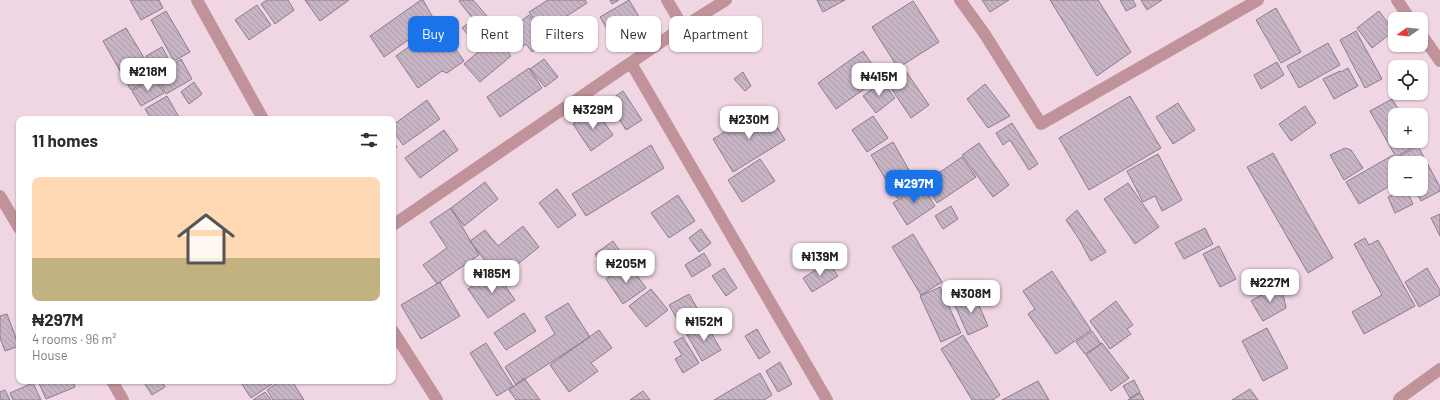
<!DOCTYPE html>
<html lang="en">
<head>
<meta charset="utf-8">
<style>
  body { margin:0; font-family:Barlow,sans-serif; background:#f2f2f3; color:#2b2b33; height:100vh; display:flex; flex-direction:column; font-size:15px; white-space:nowrap }
  * { box-sizing:border-box; margin:0 }
  p { font-size:13px; color:#7c7c81 }
  .icon { flex:none; width:22px; height:22px; fill:none; stroke:currentColor; stroke-width:2; stroke-linecap:round; stroke-linejoin:round }
  .map { position:relative; flex:1; overflow:hidden }
  .details { position:absolute; left:16px; top:116px; width:380px; height:268px; display:flex; flex-direction:column; background:#fff; border-radius:8px; box-shadow:0 1px 3px #0004 }
  .details>* { flex:none }
  .top-card { position:absolute; left:408px; top:16px; width:380px; height:36px; display:flex; gap:8px }
  .needle { width:26px; rotate:256deg }
  .tools { position:absolute; left:1388px; top:12px; display:grid; gap:8px }
  .tools a { display:grid; place-items:center; width:40px; height:40px; border-radius:8px; background:#fff; box-shadow:0 1px 3px #0004; font-size:20px }
  .price { position:absolute; translate:-50% -34px; padding:0 9px; border-radius:8px; background:#fff; color:#222; font-size:13px; line-height:26px; filter:drop-shadow(0 1px 2px #0008) }
  .price::after { content:''; position:absolute; left:50%; top:24px; width:12px; height:9px; margin-left:-6px; background:inherit; clip-path:polygon(0 0,100% 0,50% 100%) }
  .price.active { background:#1a73e8; color:#fff }
  ul { padding:0; list-style:none }
  li { display:grid; align-content:center; gap:8px; height:212px; padding:0 16px }
  li+li { border-top:1px solid #e1e1e2 }
  li span { display:grid; place-items:center; height:124px; border-radius:8px; color:#555 }
  li>.icon { margin-inline-start:auto }
  span .icon { width:72px; height:72px; fill:#fffc; stroke-width:1 }
  li b { font-size:17px }
  h2 { display:flex; justify-content:space-between; align-items:center; height:48px; padding:0 16px; font-size:17px }
  .pill { padding:0 14px; border-radius:8px; background:#fff; box-shadow:0 1px 3px #0004; font-size:14px; line-height:36px }
  .pill.active { background:#1a73e8; color:#fff }
  .map>svg:first-child { display:block }
  .building { fill:url(#building-back-hatch); stroke:#8d7c8c }
  .lines { fill:none; stroke-linecap:round; stroke-linejoin:round }
  .street { stroke:#bf9399; stroke-width:12 }
</style>
</head>
<body>
<div class="map">
<svg width="1440" height="400" viewBox="0 0 1440 400">
  <defs>
    <pattern id="building-back-hatch" width="6" height="6" patternUnits="userSpaceOnUse"><rect width="6" height="6" fill="#c7b5c6"/><path d="M-1 5l2 2M0 0l6 6M5-1l2 2" fill="none" stroke="#ab9baa"/></pattern>
  </defs>
  <rect width="100%" height="100%" fill="#efd6e2"/>
  <!-- building -->
  <path class="building" d="M130,0H159L163,8L141,20Z
    M267,0H288L294,10L275,24L261,4Z
    M305,0H349L320,21Z
    M421,0H423L435,21L384,57L370,36Z
    M460,0H473L501,32L481,49L462,28L473,19L459,1Z
    M548,0H585L587,3L542,32L529,12Z
    M610,0H619L612,4Z
    M629,0L642,22L613,39L600,17Z
    M817,0H845L823,12Z
    M982,0H1009L990,12Z
    M1050,0H1098L1131,52L1097,76Z
    M1120,0H1133L1136,6L1126,11Z
    M1141,0H1162L1147,10Z
    M913,1L939,42L898,68L872,27Z
    M257,5L271,25L249,40L235,20Z
    M1276,8L1301,52L1281,63L1256,20Z
    M166,11L190,52L174,61L151,20Z
    M1379,11L1394,31L1372,48L1357,28Z
    M529,15L547,41L532,52L526,44L516,51L504,34Z
    M439,25L464,61L447,73L442,71L418,88L396,56Z
    M126,28L155,76L131,90L103,41Z
    M1356,31L1382,79L1365,88L1340,40Z
    M496,37L511,56L480,82L464,64Z
    M1328,43L1340,65L1299,88L1287,66Z
    M162,47L172,65L181,59L192,79L166,94L146,56Z
    M863,51L881,77L836,109L818,83Z
    M544,59L558,77L545,87L530,69Z
    M1277,62L1284,75L1261,89L1254,75Z
    M903,67L929,105L911,118L885,79Z
    M529,68L542,88L500,117L487,97Z
    M1348,68L1358,86L1334,99L1323,79L1340,71L1341,72Z
    M743,72L751,86L745,91L734,79Z
    M155,78L164,93L141,106L132,91Z
    M194,82L202,94L189,104L181,92Z
    M882,82L895,98L876,113L863,96Z
    M985,84L1010,116L988,128L967,99Z
    M623,91L642,120L626,130L608,101Z
    M167,96L180,119H151L145,109Z
    M1130,96L1161,148L1089,190L1059,138Z
    M1392,99L1402,115H1395V141H1417L1418,144L1396,157L1370,111Z
    M427,100L440,119L403,145L393,131V125Z
    M1178,103L1195,130L1173,144L1156,117Z
    M1305,106L1316,123L1291,141L1279,124Z
    M765,107L785,140L733,172L713,139Z
    M595,109L613,135L591,151L573,124Z
    M873,116L888,138L867,152L852,130Z
    M1012,123L1038,164L1029,170L1010,140L1003,145L996,133Z
    M444,130L458,150L420,178L405,158Z
    M393,141L397,147L393,150Z
    M893,142L909,170L888,183L871,155Z
    M979,143L1009,185L993,197L962,155Z
    M651,145L664,168L586,216L572,194Z
    M1418,146L1440,187V191L1421,201L1414,189H1421V163H1401L1398,157Z
    M1345,148L1351,150L1363,168L1344,180L1330,155Z
    M1273,153L1333,258L1308,273L1247,167Z
    M1158,154L1182,200L1162,211L1155,196L1143,202L1127,171Z
    M1393,155L1398,163H1395V183L1359,204L1346,182Z
    M962,157L976,177L937,203L924,183Z
    M760,159L775,181L742,202L728,180Z
    M911,170L919,183L897,198L888,186Z
    M485,182L498,199L464,226L451,208Z
    M1128,183L1159,227L1135,244L1104,199Z
    M921,184L935,206L907,225L893,203Z
    M557,189L576,215L558,228L539,203Z
    M1406,189L1413,204L1395,213L1388,197Z
    M678,195L695,221L669,238L651,213Z
    M951,206L958,219L943,229L935,216Z
    M451,208L479,255L437,284L423,265L447,248L430,222Z
    M1077,210L1106,252L1091,261L1079,239L1066,220Z
    M1440,214V236L1431,218Z
    M523,226L539,247L499,279L470,241L485,230L498,246Z
    M1205,228L1213,244L1184,259L1175,243Z
    M701,229L711,243L699,252L689,238Z
    M913,234L942,282L921,295L892,247Z
    M1365,238L1369,245L1378,240L1415,306L1364,334L1352,312L1382,295L1354,244Z
    M613,241L628,263L611,276L595,254Z
    M1219,246L1236,279L1220,287L1203,254Z
    M704,253L711,265L692,277L685,265Z
    M828,262L838,276L812,292L803,278Z
    M628,263L646,288L623,304L606,279Z
    M724,268L737,288L726,296L712,276Z
    M1427,268L1440,290V295L1419,307L1405,282Z
    M495,271L515,300L488,318L468,289Z
    M1052,271L1091,330L1056,354L1028,314L1035,309L1023,291Z
    M440,282L460,316L421,339L401,305Z
    M1281,284L1286,308L1263,321L1251,301Z
    M940,287L961,333L941,342L920,296Z
    M651,289L668,310L646,327L629,306Z
    M689,294L705,322L685,333L669,305Z
    M974,294L988,326L968,335L954,303Z
    M1116,301L1133,325L1127,329L1131,334L1110,349L1090,321Z
    M568,303L590,337L516,385L505,367L555,334L545,317Z
    M524,313L536,331L506,350L494,333Z
    M7,314L19,346L5,351L0,338V316Z
    M705,322L721,350L702,361L686,333Z
    M1267,328L1288,368L1263,381L1242,341Z
    M757,329L770,352L759,359L745,336Z
    M599,330L612,348L591,363L598,371L569,392L550,365Z
    M1092,331L1101,344L1085,354L1076,342Z
    M963,335L1000,395L993,400H972L941,349Z
    M683,337L699,363L683,373L675,359L682,355L674,342Z
    M486,343L513,386L497,396L470,353Z
    M1102,343L1129,378L1111,391L1086,355Z
    M780,362L792,384L778,392L766,371Z
    M760,373L772,395L764,400H714Z
    M524,378L540,400H516L509,390Z
    M1134,380L1140,392L1130,398L1123,386Z
    M38,381H73L75,387L46,399Z
    M143,381H161L165,387L152,395Z
    M240,381H270L272,384L251,398Z
    M280,381H292L304,400H273L267,390Z
    M1038,381L1049,400H1002Z
    M33,383L41,400H13L10,393Z
    M1250,389L1258,400H1232Z
    M5,390L10,400H0V392Z
    M643,391L650,400H630Z
    M265,392L271,400H253Z
    M1140,393L1144,400H1128Z"/>
  <g class="lines">
    <!-- street -->
    <path class="street" d="M197,0L263,119
      M667,0L683,27
      M960,0L984,33L1041,124L1258,0
      M1397,0L1410,19
      M1421,34L1440,61
      M631,63L827,400
      M0,196L19,228
      M393,225L683,27L726,0
      M393,331L437,400
      M112,381L123,400
      M1399,400L1400,398L1440,369"/>
  </g>
</svg>
<div class="tools">
<a><svg class="needle" viewBox="-14 -14 28 28"><path d="M0-13l5 13h-10z" fill="#e53935"/><path d="M0 13l5-13h-10z" fill="#7c7c81"/></svg></a>
<a><svg class="icon" aria-label="locate" viewBox="0 0 24 24"><circle cx="12" cy="12" r="6"/><path d="M12 2v4M12 18v4M2 12h4M18 12h4"/></svg></a>
<a>+</a>
<a>−</a>
</div>
<b class="price" style="left:148px;top:92px">₦218M</b>
<b class="price" style="left:879px;top:97px">₦415M</b>
<b class="price" style="left:593px;top:130px">₦329M</b>
<b class="price" style="left:749px;top:140px">₦230M</b>
<b class="price active" style="left:914px;top:204px">₦297M</b>
<b class="price" style="left:820px;top:277px">₦139M</b>
<b class="price" style="left:626px;top:284px">₦205M</b>
<b class="price" style="left:492px;top:294px">₦185M</b>
<b class="price" style="left:1270px;top:303px">₦227M</b>
<b class="price" style="left:971px;top:314px">₦308M</b>
<b class="price" style="left:704px;top:342px">₦152M</b>
<div class="top-card">
<a class="pill active">Buy</a>
<a class="pill">Rent</a>
<a class="pill">Filters</a>
<a class="pill">New</a>
<a class="pill">Apartment</a>
</div>
<section class="details">
<h2>11 homes<svg class="icon" aria-label="filters" viewBox="0 0 24 24"><path d="M4 7h16M4 17h16"/><circle cx="9" cy="7" r="2"/><circle cx="15" cy="17" r="2"/></svg></h2>
<ul>
<li><span style="background:linear-gradient(#ffd9b3 65%,#c2b280 0)"><svg class="icon" aria-label="home" viewBox="0 0 24 24"><path d="M3 11l9-7 9 7M6 9v11h12V9"/></svg></span><div><b>₦297M</b><p>4 rooms · 96 m²</p><p>House</p></div></li>
</ul>
</section>
</div>
</body>
</html>
